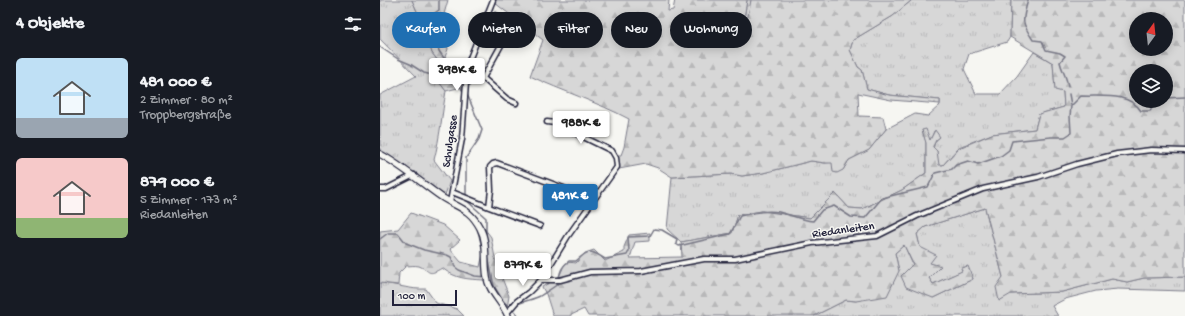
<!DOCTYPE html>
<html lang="de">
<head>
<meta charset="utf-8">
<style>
  body { margin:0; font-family:"Gochi Hand",sans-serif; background:#242831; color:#f1f3f6; height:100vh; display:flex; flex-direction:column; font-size:15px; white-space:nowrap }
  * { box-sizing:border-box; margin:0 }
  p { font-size:13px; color:#9ea1a6 }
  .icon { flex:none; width:22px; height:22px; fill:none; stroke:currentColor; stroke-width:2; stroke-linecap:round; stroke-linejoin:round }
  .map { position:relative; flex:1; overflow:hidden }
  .side { display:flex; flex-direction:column; background:#171b24; width:380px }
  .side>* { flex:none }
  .banner { position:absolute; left:12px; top:12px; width:380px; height:36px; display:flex; gap:8px }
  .needle { width:26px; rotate:15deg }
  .fabs { position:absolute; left:749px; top:12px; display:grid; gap:8px }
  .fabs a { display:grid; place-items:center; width:44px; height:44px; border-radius:50%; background:#171b24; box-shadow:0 2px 10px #0003; font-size:20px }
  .scale { position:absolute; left:12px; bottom:10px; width:65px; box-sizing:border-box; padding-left:4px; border:2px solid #22223b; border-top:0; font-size:11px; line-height:14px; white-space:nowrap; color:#22223b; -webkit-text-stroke:3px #f6f6f2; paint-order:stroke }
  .price { position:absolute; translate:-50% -34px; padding:0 9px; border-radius:4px; background:#fff; color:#222; font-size:13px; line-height:26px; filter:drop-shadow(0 1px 2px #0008) }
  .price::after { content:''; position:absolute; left:50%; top:24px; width:12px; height:9px; margin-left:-6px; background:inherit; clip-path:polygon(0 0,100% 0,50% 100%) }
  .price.selected { background:#1f6fb2; color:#fff }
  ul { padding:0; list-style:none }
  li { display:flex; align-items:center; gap:12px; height:100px; padding:0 16px }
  li span { display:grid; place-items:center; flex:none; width:112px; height:80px; border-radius:6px; color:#555 }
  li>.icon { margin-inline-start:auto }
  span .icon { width:48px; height:48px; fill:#fffc; stroke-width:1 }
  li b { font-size:17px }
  h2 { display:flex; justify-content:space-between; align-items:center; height:48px; padding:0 16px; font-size:17px }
  .pill { padding:0 14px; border-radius:18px; background:#171b24; box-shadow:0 2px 10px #0003; font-size:14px; line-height:36px }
  .pill.selected { background:#1f6fb2; color:#fff }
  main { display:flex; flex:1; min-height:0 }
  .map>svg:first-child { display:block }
  .grass { fill:url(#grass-tufts); stroke:#7c7c89 }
  .forest { fill:url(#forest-firs); stroke:#7c7c89; fill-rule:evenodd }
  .pitch { fill:#d7d7d7; stroke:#7c7c89 }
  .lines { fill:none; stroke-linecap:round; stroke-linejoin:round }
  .stream { stroke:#757583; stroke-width:1.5 }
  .street-casing { stroke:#22223b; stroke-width:7 }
  .secondary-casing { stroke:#22223b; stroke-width:8 }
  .street { stroke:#f6f6f2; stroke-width:4 }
  .secondary { stroke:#f6f6f2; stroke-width:5.5 }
  .labels { text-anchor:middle; stroke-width:3; stroke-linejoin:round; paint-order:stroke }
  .street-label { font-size:12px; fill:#22223b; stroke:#f6f6f2 }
</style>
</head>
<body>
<main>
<section class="side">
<h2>4 Objekte<svg class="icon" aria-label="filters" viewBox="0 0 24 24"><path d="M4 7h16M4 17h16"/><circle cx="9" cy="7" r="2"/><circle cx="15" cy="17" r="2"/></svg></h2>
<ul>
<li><span style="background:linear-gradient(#bfe0f5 75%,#9aa5b1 0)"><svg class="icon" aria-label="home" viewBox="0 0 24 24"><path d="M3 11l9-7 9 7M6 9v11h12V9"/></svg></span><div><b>481 000 €</b><p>2 Zimmer · 80 m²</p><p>Troppbergstraße</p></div></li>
<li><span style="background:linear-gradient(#f6c9c9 75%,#8fb573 0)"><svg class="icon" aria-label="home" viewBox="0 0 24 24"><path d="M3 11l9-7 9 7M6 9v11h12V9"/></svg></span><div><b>879 000 €</b><p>5 Zimmer · 173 m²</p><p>Riedanleiten</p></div></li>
</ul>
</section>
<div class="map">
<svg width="805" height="316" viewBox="0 0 805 316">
  <defs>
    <pattern id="grass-tufts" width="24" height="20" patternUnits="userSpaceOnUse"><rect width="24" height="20" fill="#d7d7d7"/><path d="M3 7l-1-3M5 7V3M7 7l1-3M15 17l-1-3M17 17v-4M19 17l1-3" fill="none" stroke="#b8b8b9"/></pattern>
    <pattern id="forest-firs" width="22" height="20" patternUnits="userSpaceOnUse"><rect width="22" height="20" fill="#d7d7d7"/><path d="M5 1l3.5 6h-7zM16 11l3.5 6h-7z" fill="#b8b8b9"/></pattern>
  </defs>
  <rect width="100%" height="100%" fill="#f6f6f2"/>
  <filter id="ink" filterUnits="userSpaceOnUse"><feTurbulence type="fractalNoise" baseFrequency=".025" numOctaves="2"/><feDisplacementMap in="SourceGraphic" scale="8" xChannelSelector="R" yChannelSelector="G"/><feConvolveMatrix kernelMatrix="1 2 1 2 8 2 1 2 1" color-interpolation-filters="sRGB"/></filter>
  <g filter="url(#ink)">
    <!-- grass -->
    <path class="grass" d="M0,0H32L45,29L52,53L69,76L56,78L66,91C62,114 60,137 54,160L70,181L65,195L0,157V95L36,76L0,39Z
      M367,0H371V4L364,37H361Z
      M532,0H631L630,37L627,42L589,54L584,69L596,94H620L637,76L654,52L673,63L675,89L683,92L684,107L659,114L655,129L612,134L579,147L563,165H558L557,151L553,147L556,140L560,137L554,131L550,141L542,130L546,142V173L522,190L482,209L469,208L455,193L430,218L382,211L358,215L352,233L301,242L287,229L292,177L351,174L362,176L383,173L431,161L445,163L453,162L463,170L469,160L489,150L506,129L535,114L548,116L560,105V100L509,95L487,89L482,70L478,67L470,50L473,40L513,16Z
      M605,208L623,277L631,294L682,292L732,279L747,282L764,278L805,277V291L738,289L716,291L685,299L672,306L678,316H434L466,300L476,301L519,271L515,253L524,245L533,265L553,298L593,279L587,266L583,271L553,284L549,278V263L540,247L537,234L545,227Z
      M0,283C16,284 30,290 46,289L56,303L77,309L84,316H0Z"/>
    <!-- forest -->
    <path class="forest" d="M32,0H68L62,21L68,49L65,57L85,86L66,91L56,78L69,75L52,53L45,29Z
      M111,0H289L288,11L293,10L295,0H367L361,37H364L371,0H532L513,16L473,40L470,50L478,67L482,70L487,89L509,95L560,100V104L511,100L478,93L479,116L503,117L506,129L489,150L469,160L463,170L457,173L453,172L452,163H445L431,161L383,173L362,176L351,174L292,177L278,168L266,164L239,169L238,155H241L244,147L249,119C217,102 182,91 150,76L163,40Z
      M631,0H805V277L764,278L747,282L732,279L682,292L631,294L619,301L616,287L623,277L605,208L545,227L537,234L540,247L556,255L550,263L561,266L549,278L553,284L582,271L581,268L588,266L593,279L553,298L526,287L521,276L533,264L524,245L515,253L519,271L507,296L476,301L466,300L434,316H208L204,309L189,316H173L166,294L162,287C167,284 174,281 178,277C185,270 180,260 196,263L205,253L214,250L225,261L244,252V247L249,235L270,233V241L255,242L250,258L302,257L301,242L352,233L358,215L382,211L430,218L455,193L469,208L482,209L522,190L546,173V143L542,130L546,129L550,140L555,130L560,137L556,140L553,147L557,151L559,165H563L579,148L612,134L655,129L659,114L684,107L683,92L675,90L673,63L630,37ZM756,19H786V49H756ZM756,71H786V101H756Z
      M31,213L63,225L80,240L70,249L81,262L100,267L103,253L98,232L104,228L111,237L116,263L129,296L126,314L108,291L104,280C87,279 76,279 62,268C47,277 51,271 39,266C35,265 29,266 26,266L19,273L18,285L0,283V231L18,229Z"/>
    <!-- pitch -->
    <path class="pitch" d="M115,11L125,16L116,35L106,30Z"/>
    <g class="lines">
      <!-- stream -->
      <path class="stream" d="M59,0V10L49,17L57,26L63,39L62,43L58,47L59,51L66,61L70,71L74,75L82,90
        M648,0C642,21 641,22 653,40L662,41L666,50L680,53L685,56L680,62C682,71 687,77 688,87
        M0,47L18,59L30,64L44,73L56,76L68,81L79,84
        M689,94L691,105
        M786,98L805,97
        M86,195V158L99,139L102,130L87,94
        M85,199L106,218V238
        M0,239L8,233H18L26,243L44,250L67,255L71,257L75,267L79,270L95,276L105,277
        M108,256L114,286L123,301L139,316
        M136,305C143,301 152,300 160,296C166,292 173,288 179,283C179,273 181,267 189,261H196C209,249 211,250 225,259L247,255L249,251L248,237L270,236L274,229L282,230L297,239L296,244L299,246L350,234L360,216C374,213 385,210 399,212C411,215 421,220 433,221L442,210L454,206L471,217L485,218L502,198L548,187L555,173L572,169L576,165L588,161L598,164L621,156L629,150L632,141L671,137H685L691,133L690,116L691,106L701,96C721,97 749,92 761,111H770L777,101"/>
      <!-- street casing -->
      <g class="street-casing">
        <path id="street" d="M103,78L125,38
          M86,83L103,78L127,99L136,103
          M0,189H6L34,175
          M72,192L109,207L111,190L110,167L113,164L117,163L213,199
          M70,202L82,139L86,83V71L90,58L113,0
          M109,207L160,226
          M161,280H180L210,272L261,271L324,259H355L432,243L497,236L537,216L603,189L658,177L697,164L737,154L771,150L805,151
          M127,313L137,301L149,292L161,280L188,236L237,167L236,158L232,151L175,123L167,122"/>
      </g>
      <!-- secondary casing -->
      <g class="secondary-casing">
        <path id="secondary" d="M0,154C22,166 40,182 60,196C77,208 89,207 100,228C109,244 103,265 108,282C112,295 123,303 128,316"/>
      </g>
      <!-- street -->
      <use href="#street" class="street"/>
      <!-- secondary -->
      <use href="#secondary" class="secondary"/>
    </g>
  </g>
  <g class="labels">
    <!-- street labels -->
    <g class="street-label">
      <text transform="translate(69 141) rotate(-82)" y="4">Schulgasse</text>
      <text transform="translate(463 229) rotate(-8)" y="4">Riedanleiten</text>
    </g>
  </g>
</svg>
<div class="fabs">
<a><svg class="needle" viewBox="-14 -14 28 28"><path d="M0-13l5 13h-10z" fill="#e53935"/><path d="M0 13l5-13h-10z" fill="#9ea1a6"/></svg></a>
<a><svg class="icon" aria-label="layers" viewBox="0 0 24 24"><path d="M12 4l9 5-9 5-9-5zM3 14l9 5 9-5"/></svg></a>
</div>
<div class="scale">100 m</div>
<b class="price" style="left:77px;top:92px">398K €</b>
<b class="price" style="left:201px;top:145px">988K €</b>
<b class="price selected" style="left:190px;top:218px">481K €</b>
<b class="price" style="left:143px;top:287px">879K €</b>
<div class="banner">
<a class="pill selected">Kaufen</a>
<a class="pill">Mieten</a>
<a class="pill">Filter</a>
<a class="pill">Neu</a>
<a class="pill">Wohnung</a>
</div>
</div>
</main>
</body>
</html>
